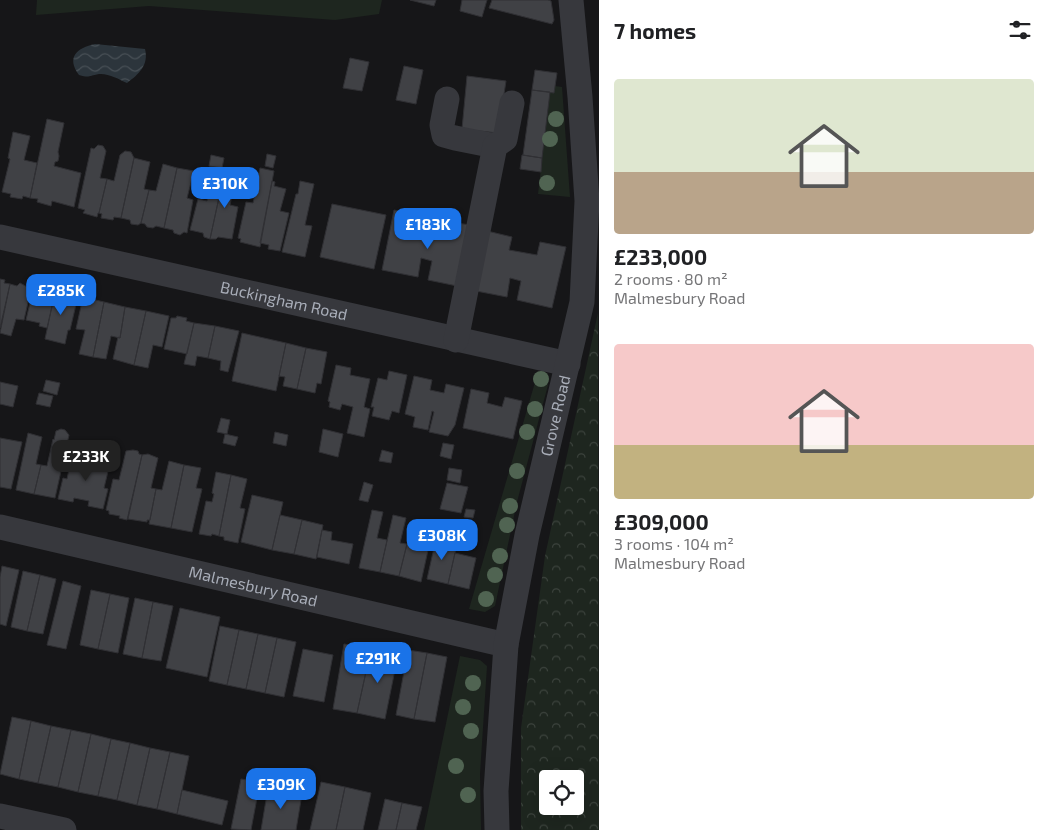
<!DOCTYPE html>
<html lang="en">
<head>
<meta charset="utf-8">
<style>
  body { margin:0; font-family:"Exo 2",sans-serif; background:#f2f2f2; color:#202124; height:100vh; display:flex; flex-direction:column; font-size:19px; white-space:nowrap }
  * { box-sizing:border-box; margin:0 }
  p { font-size:16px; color:#757577 }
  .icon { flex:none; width:28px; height:28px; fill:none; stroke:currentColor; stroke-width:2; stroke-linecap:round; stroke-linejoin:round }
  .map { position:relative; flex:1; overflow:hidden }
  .drawer { display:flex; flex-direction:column; background:#fff; width:450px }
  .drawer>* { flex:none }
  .controls { position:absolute; left:539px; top:770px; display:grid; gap:10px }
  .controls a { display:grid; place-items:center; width:45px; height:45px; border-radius:5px; background:#fff; box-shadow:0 5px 20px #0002; font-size:25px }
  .price { position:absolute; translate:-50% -42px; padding:0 11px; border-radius:10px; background:#1a73e8; color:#fff; font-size:16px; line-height:32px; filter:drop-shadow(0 1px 2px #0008) }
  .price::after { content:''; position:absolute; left:50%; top:30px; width:15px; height:11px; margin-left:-8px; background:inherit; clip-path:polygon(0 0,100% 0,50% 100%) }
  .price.active { background:#222; color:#fff }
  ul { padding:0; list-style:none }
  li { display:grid; align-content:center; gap:10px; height:265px; padding:0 15px }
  li span { display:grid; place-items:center; height:155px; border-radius:5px; color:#555 }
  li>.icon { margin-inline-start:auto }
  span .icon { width:90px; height:90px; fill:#fffc; stroke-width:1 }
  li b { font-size:21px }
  h2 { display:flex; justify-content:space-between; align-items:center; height:60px; padding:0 15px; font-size:21px }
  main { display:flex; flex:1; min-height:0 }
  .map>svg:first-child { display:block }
  .green { fill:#1e261f }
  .forest { fill:url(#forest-crowns); fill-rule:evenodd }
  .water { fill:url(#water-waves) }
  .building { fill:#404145; stroke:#303034 }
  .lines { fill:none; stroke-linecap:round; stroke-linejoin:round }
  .minor { stroke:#37383d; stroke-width:25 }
  .tree { fill:#506452 }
  .labels { text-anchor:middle; stroke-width:4.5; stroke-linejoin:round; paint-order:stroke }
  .street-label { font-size:16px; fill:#a8adb8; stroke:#111113 }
</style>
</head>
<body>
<main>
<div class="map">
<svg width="599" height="830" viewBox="0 0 599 830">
  <defs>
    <pattern id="forest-crowns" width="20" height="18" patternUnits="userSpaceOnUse" patternTransform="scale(1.25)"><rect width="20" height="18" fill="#1e261f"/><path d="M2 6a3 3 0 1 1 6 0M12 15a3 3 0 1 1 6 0" fill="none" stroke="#3c433d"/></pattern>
    <pattern id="water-waves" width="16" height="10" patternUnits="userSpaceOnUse" patternTransform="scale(1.25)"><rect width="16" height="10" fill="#2c353c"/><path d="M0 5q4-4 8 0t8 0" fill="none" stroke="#485056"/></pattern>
  </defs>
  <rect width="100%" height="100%" fill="#161618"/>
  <!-- green -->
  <path class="green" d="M37,0H382L379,14L335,20L149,6L36,15Z
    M555,86L562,87L570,197L538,194L550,92Z
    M538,372L546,377L548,385L517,502L495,606L485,612L469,609Z
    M460,656L480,660L487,666L480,774L481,830H424Z"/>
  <!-- forest -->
  <path class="forest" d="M598,313L599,830H521V728L545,556ZM548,779H575V806H548Z"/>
  <!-- water -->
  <path class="water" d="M95,44L145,49C149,65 139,74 127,83C119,79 108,73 99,74C88,76 90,78 79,75C66,57 77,48 95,44Z"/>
  <!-- building -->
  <path class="building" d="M410,0H436L434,6Z
    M462,0H487L482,17L460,11Z
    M492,0H548L551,1L554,20L552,24L489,8Z
    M350,58L369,62L362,91L343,88Z
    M404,66L423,70L416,104L396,100Z
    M535,70L557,73L554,93L532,90Z
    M467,76L506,81L498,133L462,129Z
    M532,90L550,92L542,158L523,155Z
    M47,119L64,123L58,152L59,156L58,161L55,162L54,166L81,173L74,207L52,201L51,206L37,202L38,199L30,198Z
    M13,132L30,136L24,160L37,163L30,198L23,196L22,199L10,197L11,194L2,192L10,159L8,158Z
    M98,145L103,146L106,151L100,178L107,179L99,213H98L97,217L83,213L85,210L78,208L91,148L94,149Z
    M125,151L131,152L134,158L121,218L114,217L113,220L101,218L102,214L99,213L107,179L114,181L120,155Z
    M267,154L276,156L273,168L265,166Z
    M211,155L224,158L222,168L209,166Z
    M522,155L542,158L541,172L520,169Z
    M134,158L150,162L144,189L149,190L141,223L138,225L131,224L130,220L121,218Z
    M163,164L177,168L164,228L156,226L153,228L147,227L145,224L141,223L149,190L156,191Z
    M177,168L194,171L187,198L193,200L187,233L184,232L180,235L174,233L173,230L164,228Z
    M213,168L225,170L210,239L204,237L203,233L190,230L198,199L207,201Z
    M260,168L274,171L260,247L240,242L241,239L238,238L246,202L253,203Z
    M225,170L237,173L230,205L238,207L232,239L218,237L216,239H210Z
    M272,181L275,182L274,186L286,189L280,211L289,213L280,251L268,249L269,245L260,243Z
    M300,181L314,184L305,225L312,226L305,257L282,252L296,194H298Z
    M332,204L386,215L374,269L320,257Z
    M394,210L422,217L419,229L447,236L451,222L476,226L462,287L428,280L432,261L421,258L418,277L382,270Z
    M483,230L512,237L509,250L537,255L540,242L566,247L552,308L517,300L521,281L510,278L507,297L471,290Z
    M0,279L5,280L4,283L10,284L0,328Z
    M20,283L31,289L24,320L16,319L11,336L0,333L10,284L17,286Z
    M44,285L56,288L47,328L39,326L40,323L26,320L34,286L44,288Z
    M56,288L68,291V295L78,296L70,330H68L65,344L45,339Z
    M83,297L104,302L93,357L79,354L85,330L76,329Z
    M104,302L125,307L120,338L111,336L106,359L93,357Z
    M125,307L146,311L134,365L113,359L118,337L120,338Z
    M146,311L169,316L162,347L153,345L148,368L134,365Z
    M177,316L187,318L186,321L194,323L187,354L164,349L171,318H176Z
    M194,323L215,326L208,358L197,356L195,366L184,364Z
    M215,326L239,331L228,372L220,370L221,361L208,358Z
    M242,333L286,343L276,391L232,381Z
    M286,343L306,348L297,389L283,386L285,377L279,376Z
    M306,348L327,352L321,384L317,383L315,393L297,389Z
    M336,365L351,368L350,375L370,379L364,407L370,409L364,437L347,433L353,407L342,404L340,410L329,407L330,402L328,401Z
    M389,371L407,375L399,413L392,411L389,420L372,416L374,407H371L378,378L387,380Z
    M414,376L432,380L430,390L444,393L446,384L464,388L455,425L448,436L429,432L434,412L432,411L428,430L413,427L415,417L405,414Z
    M46,380L60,383L57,395L43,391Z
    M0,382L18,386L13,407L0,404Z
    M471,389L489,393L487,403L502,407L505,397L522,401L513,439L463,428Z
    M39,393L53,396L50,407L36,404Z
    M221,418L230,420L227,434L217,432Z
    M61,429L65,430L69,435L55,498L34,494L41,465L47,466L53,439L54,440L56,431Z
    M323,429L343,434L338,457L319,452Z
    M275,432L288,435L286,446L273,443Z
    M28,433L42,437L36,464L41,465L34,494L16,490Z
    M225,434L238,437L235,446L223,443Z
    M0,438L22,442L11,489L0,487Z
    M443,443L454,445L451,459L440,456Z
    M133,450L138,451L139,454L142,455L127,520L119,518L120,516L109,514V511L106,510L113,479L119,480L126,451Z
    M382,450L393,453L391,463L379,461Z
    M148,454L158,458L151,488L156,489L150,520H147V522L128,519L142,455Z
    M72,455L110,463L104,488L108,489L103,509L88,506L89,501L74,498L73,502L58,499L63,478L67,479Z
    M169,461L184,465L171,528L149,524L156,489L162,490Z
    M184,465L201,468L196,488L202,489L192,532L171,528Z
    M449,468L462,470L460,483L447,480Z
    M216,472L231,475L219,536L212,534L211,536L199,534L206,501L212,502L214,494L212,493Z
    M231,475L247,479L240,508L245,509L238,543L224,540V537L219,536Z
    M364,482L373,485L368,502L359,500Z
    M447,483L468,487L461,513L440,509Z
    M252,495L283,502L272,550L241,542Z
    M466,509L475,510L473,518L464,517Z
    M372,510L383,512L377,538L387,540L380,572L359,568Z
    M280,515L302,520L294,554L272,550Z
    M393,515L406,518L400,543L407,544L399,576L380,572Z
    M302,520L323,525L316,559L294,554Z
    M420,520L434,523L421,582L399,576L407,544L414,546Z
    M322,530L332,532L331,540L353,544L349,564L317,557Z
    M436,539L457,544L448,584L427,579Z
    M455,553L476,558L469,589L448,584Z
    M2,566L19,570L6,626L0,624V577Z
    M23,571L40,575L27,631L11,627Z
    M40,575L56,579L43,634L27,631Z
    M63,581L81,586L66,649L47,645Z
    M91,590L110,594L98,649L80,645Z
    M110,594L129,598L118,653L98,649Z
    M135,598L153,602L142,658L123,654Z
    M153,602L173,606L161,661L142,658Z
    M180,608L220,617L207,677L166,668Z
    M220,626L239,630L227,685L209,681Z
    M239,630L258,634L246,689L227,685Z
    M258,634L277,638L265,693L246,689Z
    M277,638L296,642L284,697L265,693Z
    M344,644L371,649L357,713L333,709Z
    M303,649L333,655L324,702L293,696Z
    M371,649L398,655L385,719L357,713Z
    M408,650L427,653L414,719L396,715Z
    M427,653L447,657L435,722L414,719Z
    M12,717L31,721L19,779L0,774Z
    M31,721L51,726L38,783L19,779Z
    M51,726L71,730L58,787L38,783Z
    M71,730L91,734L78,792L58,787Z
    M91,734L111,739L98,796L78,792Z
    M111,739L130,743L117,800L98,796Z
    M130,743L150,748L137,805L117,800Z
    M150,748L170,752L157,809L137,805Z
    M170,752L189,756L177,814L157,809Z
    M241,779L260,782L251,830L231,829Z
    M321,782L345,787L336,830H310Z
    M345,787L371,793L363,830H336Z
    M268,788L302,794L296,830H261Z
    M182,790L228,801L222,825L177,814Z
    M385,799L402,803L396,830H378Z
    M402,803L422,807L416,830H396Z"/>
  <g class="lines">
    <!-- minor -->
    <g class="minor">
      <path d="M447,99L442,125L444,135L455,138L495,146"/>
      <path id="s1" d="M0,237L568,364"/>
      <path d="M456,340L495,146L505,139L512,103"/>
      <path id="s2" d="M0,527L506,645"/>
      <path d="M0,816L64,830"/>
      <path id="s3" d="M497,830L496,791L506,645L527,535L582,302L587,201L580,97L571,0"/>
    </g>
  </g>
  <!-- trees -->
  <g class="tree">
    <circle cx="556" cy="119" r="8"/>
    <circle cx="550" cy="139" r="8"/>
    <circle cx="547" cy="183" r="8"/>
    <circle cx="541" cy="379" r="8"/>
    <circle cx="535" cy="409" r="8"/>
    <circle cx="527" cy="432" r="8"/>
    <circle cx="517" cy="471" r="8"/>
    <circle cx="510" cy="506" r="8"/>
    <circle cx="507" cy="525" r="8"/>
    <circle cx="500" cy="556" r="8"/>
    <circle cx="495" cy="575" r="8"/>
    <circle cx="486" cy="599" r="8"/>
    <circle cx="473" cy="683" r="8"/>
    <circle cx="463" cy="707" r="8"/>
    <circle cx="471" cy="731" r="8"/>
    <circle cx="456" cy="766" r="8"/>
    <circle cx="468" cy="795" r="8"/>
  </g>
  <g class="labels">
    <!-- street labels -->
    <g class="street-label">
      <text dy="6" stroke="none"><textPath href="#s1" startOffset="291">Buckingham Road</textPath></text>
      <text dy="6" stroke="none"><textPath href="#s3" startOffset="420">Grove Road</textPath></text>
      <text dy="6" stroke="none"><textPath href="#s2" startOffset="260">Malmesbury Road</textPath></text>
    </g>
  </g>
</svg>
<div class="controls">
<a><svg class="icon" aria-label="locate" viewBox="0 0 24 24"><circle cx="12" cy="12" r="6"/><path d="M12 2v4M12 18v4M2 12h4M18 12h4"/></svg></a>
</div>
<b class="price" style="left:225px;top:209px">£310K</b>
<b class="price" style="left:428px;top:250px">£183K</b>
<b class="price" style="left:61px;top:316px">£285K</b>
<b class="price active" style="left:86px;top:482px">£233K</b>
<b class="price" style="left:442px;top:561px">£308K</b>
<b class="price" style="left:378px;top:684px">£291K</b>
<b class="price" style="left:281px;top:810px">£309K</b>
</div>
<section class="drawer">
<h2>7 homes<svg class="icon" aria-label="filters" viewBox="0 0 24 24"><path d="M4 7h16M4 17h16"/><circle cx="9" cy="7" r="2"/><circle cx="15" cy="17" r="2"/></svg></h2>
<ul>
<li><span style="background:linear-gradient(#dfe7d0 60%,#b9a48a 0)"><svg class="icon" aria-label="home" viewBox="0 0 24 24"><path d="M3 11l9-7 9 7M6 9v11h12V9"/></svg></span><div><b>£233,000</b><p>2 rooms · 80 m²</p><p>Malmesbury Road</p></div></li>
<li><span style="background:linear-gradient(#f6c9c9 65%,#c2b280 0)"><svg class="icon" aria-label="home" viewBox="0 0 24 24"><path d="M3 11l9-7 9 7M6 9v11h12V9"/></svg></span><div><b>£309,000</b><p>3 rooms · 104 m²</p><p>Malmesbury Road</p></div></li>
</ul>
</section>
</main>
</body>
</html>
